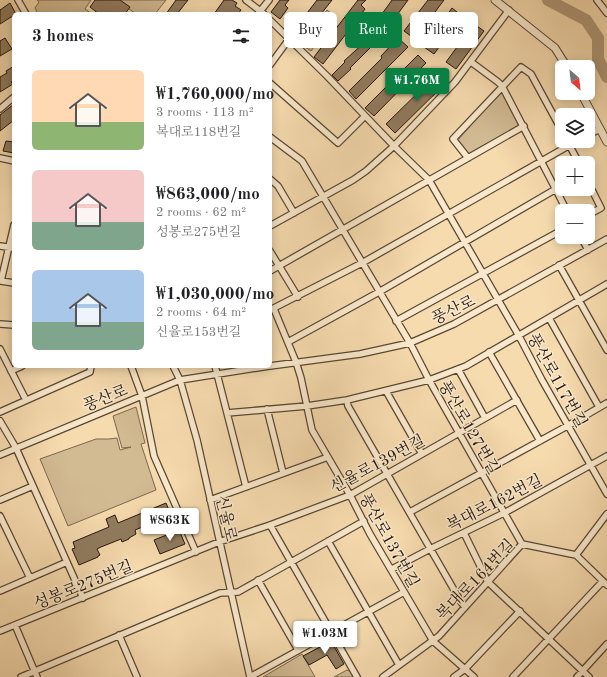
<!DOCTYPE html>
<html lang="en">
<head>
<meta charset="utf-8">
<style>
  body { margin:0; font-family:"Old Standard TT","Noto Serif KR",serif; background:#f2f2f2; color:#202124; height:100vh; display:flex; flex-direction:column; font-size:15px; white-space:nowrap }
  * { box-sizing:border-box; margin:0 }
  p { font-size:13px; color:#757577 }
  .icon { flex:none; width:22px; height:22px; fill:none; stroke:currentColor; stroke-width:2; stroke-linecap:round; stroke-linejoin:round }
  .map { position:relative; flex:1; overflow:hidden }
  .sheet { position:absolute; left:12px; top:12px; width:260px; height:356px; display:flex; flex-direction:column; background:#fff; border-radius:6px; box-shadow:0 2px 10px #0003 }
  .sheet>* { flex:none }
  .banner { position:absolute; left:284px; top:12px; width:263px; height:36px; display:flex; gap:8px }
  .needle { width:26px; rotate:152deg }
  .buttons { position:absolute; left:555px; top:60px; display:grid; gap:8px }
  .buttons a { display:grid; place-items:center; width:40px; height:40px; border-radius:6px; background:#fff; box-shadow:0 2px 10px #0003; font-size:20px }
  .price { position:absolute; translate:-50% -34px; padding:0 9px; border-radius:4px; background:#fff; color:#222; font-size:13px; line-height:26px; filter:drop-shadow(0 1px 2px #0008) }
  .price::after { content:''; position:absolute; left:50%; top:24px; width:12px; height:9px; margin-left:-6px; background:inherit; clip-path:polygon(0 0,100% 0,50% 100%) }
  .price.on { background:#0b8043; color:#fff }
  ul { padding:0; list-style:none }
  li { display:flex; align-items:center; gap:12px; height:100px; padding:0 20px }
  li span { display:grid; place-items:center; flex:none; width:112px; height:80px; border-radius:6px; color:#555 }
  li>.icon { margin-inline-start:auto }
  span .icon { width:48px; height:48px; fill:#fffc; stroke-width:1 }
  li b { font-size:17px }
  h2 { display:flex; justify-content:space-between; align-items:center; height:48px; padding:0 20px; font-size:17px }
  .pill { padding:0 14px; border-radius:6px; background:#fff; box-shadow:0 2px 10px #0003; font-size:14px; line-height:36px }
  .pill.on { background:#0b8043; color:#fff }
  .map>svg:first-child { display:block }
  .green { fill:#d2ba93; stroke:#7c684f }
  .lines { fill:none; stroke-linecap:round; stroke-linejoin:round }
  .river { stroke:#af9877; stroke-width:12 }
  .building { fill:#927c60; stroke:#25160b }
  .minor-casing { stroke:#594734; stroke-width:8 }
  .tertiary-casing { stroke:#594734; stroke-width:9 }
  .minor { stroke:#f9e8cb; stroke-width:5.5 }
  .tertiary { stroke:#f9e8cb; stroke-width:7 }
  .labels { text-anchor:middle; stroke-width:3; stroke-linejoin:round; paint-order:stroke }
  .street-label { font-size:16px; fill:#25160b; stroke:#f9e8cb }
</style>
</head>
<body>
<div class="map">
<svg width="607" height="677" viewBox="0 0 607 677">
  <rect width="100%" height="100%" fill="#f6dbaf"/>
  <filter id="stains"><feTurbulence type="fractalNoise" baseFrequency=".005" numOctaves="4"/><feColorMatrix values="0 0 0 0 .2 0 0 0 0 .09 0 0 0 0 .02 0 0 0 .5 -.17"/></filter>
  <radialGradient id="worn" r=".72"><stop offset=".6" stop-color="#630" stop-opacity="0"/><stop offset="1" stop-color="#630" stop-opacity=".3"/></radialGradient>
  <!-- green -->
  <path class="green" d="M37,0H91L85,9L92,14H38L35,8L39,2Z
    M117,0H166L155,14H136Z
    M327,10L336,17L311,51L301,44Z
    M502,90L520,125L468,154L457,141Z
    M136,407L145,443L141,444L156,490L68,526L40,459L96,439H109L117,438L120,450L131,447L122,448L113,416Z
    M302,654L315,677H263Z
    M347,670L351,672L353,677H334Z"/>
  <g class="lines">
    <!-- river -->
    <path class="river" d="M548,0L586,20L598,38V59L607,77"/>
  </g>
  <!-- building -->
  <path class="building" d="M95,0H120L130,7L125,14H99L90,7Z
    M176,0H188L177,14H166Z
    M224,0H232L237,3L235,6L241,10L238,14H214Z
    M280,0H289L285,5L288,8L280,19L271,12Z
    M317,0H332L300,41L291,34Z
    M358,0H366L361,5L365,9L323,64L314,57Z
    M392,0H408L392,22L382,14Z
    M428,0H444L415,39L404,31Z
    M10,3L16,14L0,24V10Z
    M452,8L462,16L434,54L424,47Z
    M379,23L386,30L368,47L370,48L350,68L351,69L338,81L332,75L345,62L344,61L366,41L363,38Z
    M474,24L484,31L456,69L446,62Z
    M5,38L12,49L0,56V41Z
    M398,38L408,47L356,99L349,91L382,58L381,56Z
    M418,55L426,63L374,116L365,108Z
    M14,66V80L11,82L13,84L0,92V77L7,73L6,71Z
    M439,72L448,81L395,133L386,124Z
    M14,104V120L0,131V115Z
    M6,141L14,142V153L3,151Z
    M166,503L172,517L171,518L172,520L164,523L162,519L135,530L136,534L129,538V539L122,542L121,539L101,547L97,549L100,555L98,556V557L79,565L72,549L75,548L73,542L109,527L106,519L115,515L118,523Z
    M179,530L185,544L160,554L154,540Z
    M331,641L344,664L336,669L327,655L309,665L303,656Z"/>
  <g class="lines">
    <!-- minor casing -->
    <g class="minor-casing">
      <path id="minor" d="M18,0L26,14
        M246,0L264,14
        M597,0L607,13
        M258,14L269,0
        M270,20L327,76L394,146L429,180L519,336L542,380L607,494
        M471,62L498,82L502,86L567,211
        M270,65L289,39
        M270,83L338,143L365,116
        M0,109L14,97
        M588,135L600,129
        M270,137L302,161L410,343L429,380L522,544
        M567,141L579,163
        M0,158L14,161
        M468,158L453,139L521,67L531,74L562,131
        M270,179L278,186L294,213
        M588,182L601,208L588,215
        M14,225L1,281L14,283
        M270,226L353,180L366,171L394,146L455,82L509,10
        M581,237L588,250
        M0,246L14,248
        M270,251L298,297
        M559,265L607,350
        M270,271L524,126
        M274,309L296,362L301,378L312,430L350,495L370,534L433,641L474,677
        M270,310L362,263L577,141
        M549,318L599,407
        M396,321L562,230
        M0,324L14,325
        M288,342L379,292L556,189
        M0,349L26,400
        M489,352L540,441
        M131,366L142,396L154,456L196,552
        M173,366L180,380L197,440L250,677
        M215,366L246,487
        M270,366L360,354L410,343L454,324L607,239
        M458,369L485,418
        M11,371L22,366
        M386,391L422,454
        M347,400L348,406L461,602L465,607
        M267,409L283,473
        M0,412L90,372L91,366
        M227,413L307,406L347,400L429,380L466,366L607,284
        M0,421L16,448L83,598
        M0,455L180,380L269,366
        M0,500L33,486
        M210,500L328,457
        M410,512L569,425L607,403
        M0,516L30,578
        M270,525L357,677
        M464,533L488,582L589,677
        M328,541L399,665
        M576,555L607,514
        M576,555L607,585
        M392,569L430,549L506,512L607,456
        M258,580L298,650
        M0,591L67,562
        M15,625L37,677
        M0,631L219,542L270,525L350,495L517,400
        M119,635L137,677
        M21,677L220,593L238,592L364,521
        M250,677L404,592
        M383,677L439,636L522,544L576,555
        M454,677L465,669L520,611
        M513,677L603,581
        M577,677L607,644"/>
    </g>
    <!-- tertiary casing -->
    <g class="tertiary-casing">
      <path id="tertiary" d="M495,0L555,48L567,67
        M581,93L607,142"/>
    </g>
    <!-- minor -->
    <use href="#minor" class="minor"/>
    <!-- tertiary -->
    <use href="#tertiary" class="tertiary"/>
  </g>
  <g class="labels">
    <!-- street labels -->
    <g class="street-label">
      <text transform="translate(453 309) rotate(-26)" y="6">풍산로</text>
      <text transform="translate(558 380) rotate(61)" y="6">풍산로117번길</text>
      <text transform="translate(105 397) rotate(-22)" y="6">풍산로</text>
      <text transform="translate(470 427) rotate(60)" y="6">풍산로127번길</text>
      <text transform="translate(377 463) rotate(-28)" y="6">신율로139번길</text>
      <text transform="translate(494 502) rotate(-27)" y="6">복대로162번길</text>
      <text transform="translate(227 518) rotate(77)" y="6">신율로</text>
      <text transform="translate(390 540) rotate(61)" y="6">풍산로137번길</text>
      <text transform="translate(475 579) rotate(-46)" y="6">복대로164번길</text>
      <text transform="translate(83 584) rotate(-22)" y="6">성봉로275번길</text>
    </g>
  </g>
  <rect width="100%" height="100%" filter="url(#stains)"/>
  <rect width="100%" height="100%" fill="url(#worn)"/>
</svg>
<div class="buttons">
<a><svg class="needle" viewBox="-14 -14 28 28"><path d="M0-13l5 13h-10z" fill="#e53935"/><path d="M0 13l5-13h-10z" fill="#757577"/></svg></a>
<a><svg class="icon" aria-label="layers" viewBox="0 0 24 24"><path d="M12 4l9 5-9 5-9-5zM3 14l9 5 9-5"/></svg></a>
<a>+</a>
<a>−</a>
</div>
<b class="price on" style="left:417px;top:102px">₩1.76M</b>
<b class="price" style="left:170px;top:542px">₩863K</b>
<b class="price" style="left:325px;top:655px">₩1.03M</b>
<div class="banner">
<a class="pill">Buy</a>
<a class="pill on">Rent</a>
<a class="pill">Filters</a>
</div>
<section class="sheet">
<h2>3 homes<svg class="icon" aria-label="filters" viewBox="0 0 24 24"><path d="M4 7h16M4 17h16"/><circle cx="9" cy="7" r="2"/><circle cx="15" cy="17" r="2"/></svg></h2>
<ul>
<li><span style="background:linear-gradient(#ffd9b3 65%,#8fb573 0)"><svg class="icon" aria-label="home" viewBox="0 0 24 24"><path d="M3 11l9-7 9 7M6 9v11h12V9"/></svg></span><div><b>₩1,760,000/mo</b><p>3 rooms · 113 m²</p><p>복대로118번길</p></div></li>
<li><span style="background:linear-gradient(#f6c9c9 65%,#7fa58c 0)"><svg class="icon" aria-label="home" viewBox="0 0 24 24"><path d="M3 11l9-7 9 7M6 9v11h12V9"/></svg></span><div><b>₩863,000/mo</b><p>2 rooms · 62 m²</p><p>성봉로275번길</p></div></li>
<li><span style="background:linear-gradient(#a9c7e8 65%,#7fa58c 0)"><svg class="icon" aria-label="home" viewBox="0 0 24 24"><path d="M3 11l9-7 9 7M6 9v11h12V9"/></svg></span><div><b>₩1,030,000/mo</b><p>2 rooms · 64 m²</p><p>신율로153번길</p></div></li>
</ul>
</section>
</div>
</body>
</html>
